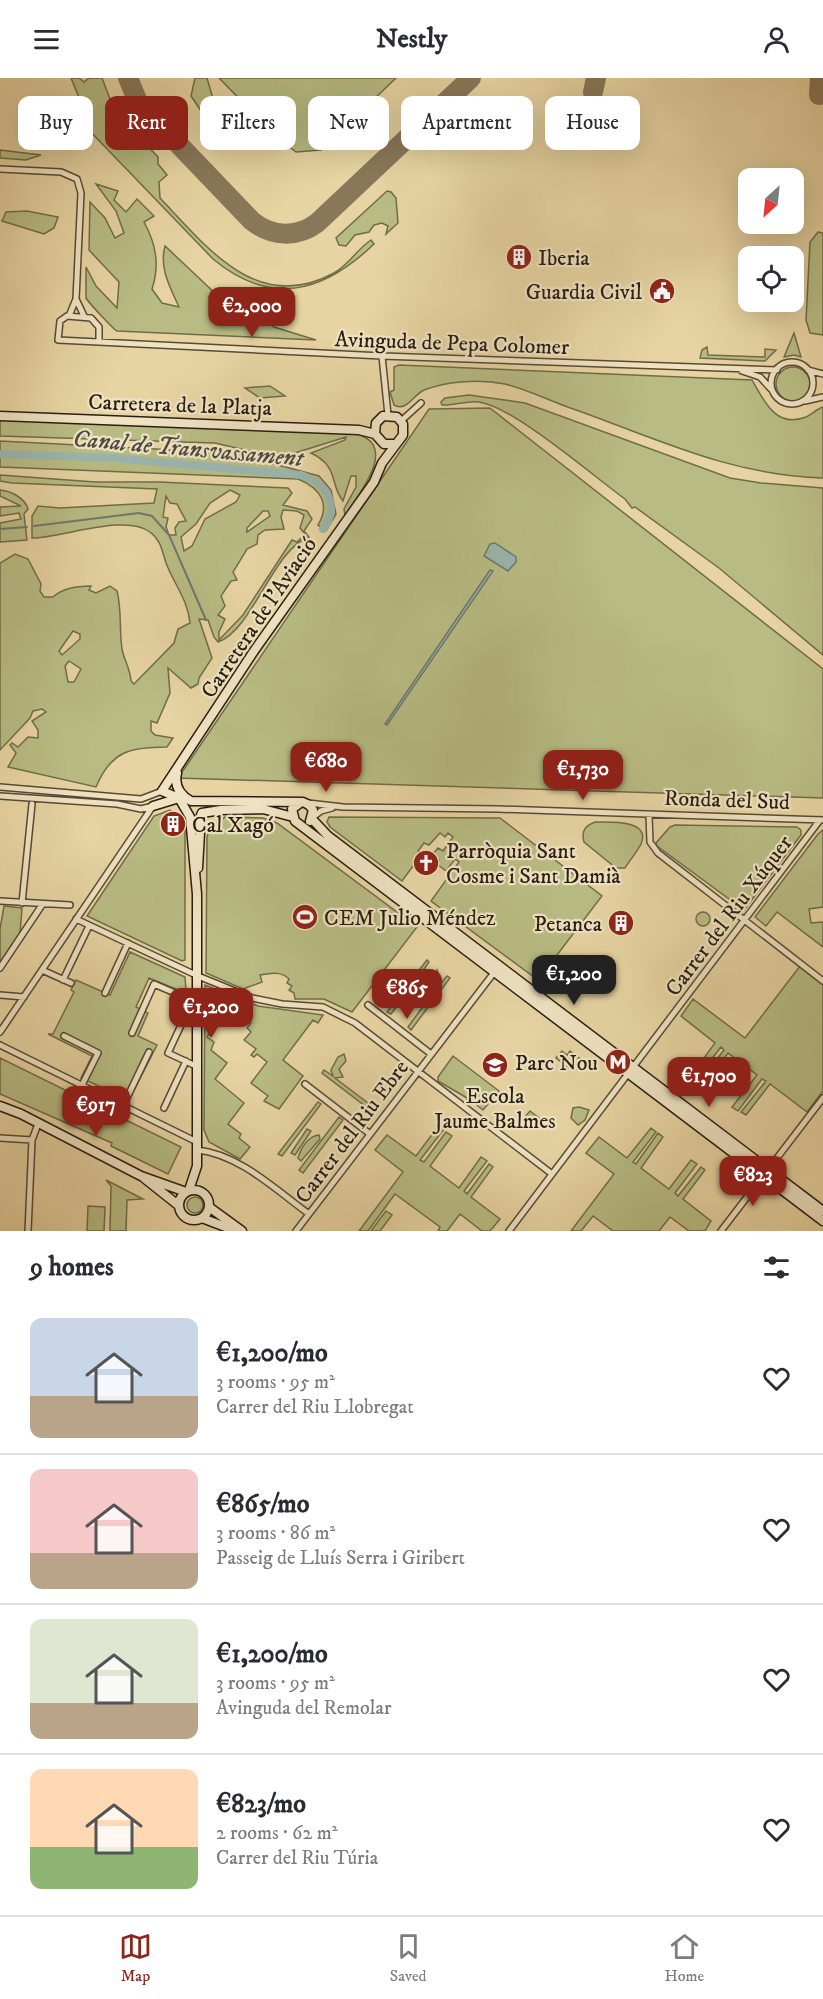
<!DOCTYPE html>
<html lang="en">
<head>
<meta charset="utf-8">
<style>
  body { margin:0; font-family:"IM FELL DW Pica",serif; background:#f7f7f7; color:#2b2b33; height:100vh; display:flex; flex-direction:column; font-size:22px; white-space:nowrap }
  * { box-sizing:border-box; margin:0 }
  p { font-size:20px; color:#7c7c81 }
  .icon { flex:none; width:33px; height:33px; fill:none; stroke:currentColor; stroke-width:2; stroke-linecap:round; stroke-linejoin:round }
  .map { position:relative; height:1153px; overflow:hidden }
  .panel { display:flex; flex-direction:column; background:#fff; flex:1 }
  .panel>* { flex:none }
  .top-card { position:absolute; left:18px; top:18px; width:788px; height:54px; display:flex; gap:12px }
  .needle { width:39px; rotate:207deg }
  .tools { position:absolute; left:738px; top:90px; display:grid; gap:12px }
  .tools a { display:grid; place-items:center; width:66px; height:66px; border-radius:12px; background:#fff; box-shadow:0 6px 24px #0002; font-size:30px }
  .price { position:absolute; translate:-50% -51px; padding:0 14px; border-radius:12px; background:#8f2418; color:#fff; font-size:20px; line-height:39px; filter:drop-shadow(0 2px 3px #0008) }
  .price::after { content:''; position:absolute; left:50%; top:36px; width:18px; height:14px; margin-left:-9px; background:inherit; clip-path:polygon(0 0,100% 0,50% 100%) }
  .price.selected { background:#222; color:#fff }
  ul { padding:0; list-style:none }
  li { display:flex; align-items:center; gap:18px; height:150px; padding:0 30px }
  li+li { border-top:2px solid #e1e1e2 }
  li span { display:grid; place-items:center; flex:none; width:168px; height:120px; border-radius:12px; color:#555 }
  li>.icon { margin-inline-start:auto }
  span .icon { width:72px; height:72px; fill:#fffc; stroke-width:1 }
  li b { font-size:26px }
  h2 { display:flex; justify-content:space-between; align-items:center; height:72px; padding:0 30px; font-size:26px }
  .chip { padding:0 21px; border-radius:12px; background:#fff; box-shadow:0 6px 24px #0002; font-size:21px; line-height:54px }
  .chip.selected { background:#8f2418; color:#fff }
  header { display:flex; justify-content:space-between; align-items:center; height:78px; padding:0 30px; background:#fff; font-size:27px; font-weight:700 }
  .dock { display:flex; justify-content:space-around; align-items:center; height:84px; border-top:2px solid #e1e1e2; background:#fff; font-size:16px; color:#7c7c81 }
  .dock a { display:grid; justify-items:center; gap:3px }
  .dock .selected { color:#8f2418 }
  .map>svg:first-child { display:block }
  .green { fill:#b8bc83; stroke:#706c4a; stroke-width:1.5; fill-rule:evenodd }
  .water { fill:#9ab6af; stroke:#6d796f; stroke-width:1.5 }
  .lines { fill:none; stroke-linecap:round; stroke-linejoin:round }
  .stream { stroke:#6d796f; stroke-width:2 }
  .canal { stroke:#9ab6af; stroke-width:8 }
  .taxiway { stroke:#887859; stroke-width:20 }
  .street-casing { stroke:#584b34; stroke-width:8 }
  .secondary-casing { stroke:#291d10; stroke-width:11 }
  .street { stroke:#efe3c3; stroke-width:5 }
  .secondary { stroke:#efe3c3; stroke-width:8 }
  .labels { text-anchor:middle; stroke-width:4.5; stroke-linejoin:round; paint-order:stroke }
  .poi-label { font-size:22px; fill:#291d10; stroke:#efe3c3; text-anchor:start }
  .street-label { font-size:22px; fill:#291d10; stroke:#efe3c3 }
  .water-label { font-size:24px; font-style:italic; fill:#4b4b40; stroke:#efe3c3 }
</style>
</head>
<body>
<header><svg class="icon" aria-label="menu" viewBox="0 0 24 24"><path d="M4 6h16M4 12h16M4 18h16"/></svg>Nestly<svg class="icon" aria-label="person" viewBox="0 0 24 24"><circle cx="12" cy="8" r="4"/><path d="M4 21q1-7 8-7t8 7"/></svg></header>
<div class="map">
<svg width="823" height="1153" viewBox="0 0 823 1153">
  <rect width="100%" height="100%" fill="#e7d4a2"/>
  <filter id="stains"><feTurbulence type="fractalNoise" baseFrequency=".00333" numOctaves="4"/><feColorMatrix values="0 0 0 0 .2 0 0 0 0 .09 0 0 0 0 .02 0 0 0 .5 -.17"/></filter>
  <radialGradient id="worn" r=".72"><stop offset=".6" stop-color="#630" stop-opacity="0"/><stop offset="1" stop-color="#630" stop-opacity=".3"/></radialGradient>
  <!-- green -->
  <path class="green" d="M71,0H79L84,4L89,0H102L115,34L158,79V86L167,97L159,104L160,120C207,169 257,237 334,195C351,185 356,172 371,162L374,166C323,215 271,229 213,181L84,47L89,44Z
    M195,0H207L213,21L209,26L215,33L216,24C231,33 227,46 230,60L227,62L214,52L191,18Z
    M219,0H396L321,72L296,74L278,60Z
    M0,72L41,77L26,82L0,80Z
    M96,106L118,113L114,122L126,134L137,121L154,138L144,144C156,166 160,187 152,211L162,225L179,229C170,209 159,190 165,168L218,218L235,229L259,234L274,249L316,262L117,253C114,252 89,225 86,220V189L96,208L117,230L119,204L89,172L90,124L105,140L115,160L124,155L116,133Z
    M387,113L391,114L396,120L398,145L386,156L388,148L382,145L374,147L369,154L355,157L346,168L339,167L336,160Z
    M27,133L58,139L54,150L44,156L2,143L6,134Z
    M818,154L823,155V257L810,255L806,242L810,164Z
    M794,255L801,279L794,277L784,279Z
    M707,269L708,277L765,279V271L776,272L765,283L700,280L702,272Z
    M399,287L752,302C764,323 776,351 806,339C812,336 817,331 823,329V400C727,397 654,359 565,328C546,321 525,311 505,306C480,301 448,303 424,312C413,317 407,334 394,327L390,314L394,312V289Z
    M776 306a17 17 0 1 1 34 0a17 17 0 1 1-34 0Z
    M270,308L285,318L260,320L245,310Z
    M469,317L525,325L730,400L761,405L823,410V577L719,490L635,429L632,430L625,421C593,398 514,329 479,324C467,322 455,328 442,327L441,324L445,320Z
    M490,330L823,591V720L178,700L429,331Z
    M0,342L353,355C401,365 360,415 345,437L344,431L356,409V398H351L343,423C329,406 340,389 311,375L345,362L346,359L279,380L215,365L0,358Z
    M0,363L233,375L319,398L331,412L336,436L326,453L318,447C331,426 320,410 298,401L0,389Z
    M0,397L95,404H159L288,410L292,415L283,427L307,433L312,441L304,453L309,459C274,470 252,553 218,564L214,559L208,542L199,541L212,580L199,600L198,606L191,610L168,590L170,615L157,645L151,643V653L155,657L173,660L167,669C130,669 111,673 96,709L8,689L16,675L10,667L12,665L18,669L28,659L38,660V652L32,643L46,634L42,631L33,633L30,640L0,672V485L15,476L28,481L41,506L40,513L44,519H53C63,510 78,508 91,508L89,512L96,515L110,508L117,513C122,532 119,551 122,571C124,582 130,590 131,603L134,606L174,565L178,551L190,545C188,522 174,506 166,485C162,473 161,462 150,454C126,435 62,460 32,460V438L38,428L60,430L154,425L157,411L12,405L0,403ZM230,412L240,417L236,424L205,441L192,468L184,473L181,459L196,446L210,425ZM166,418L170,425L177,426L186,443L179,444L175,450L176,457H169L166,449L168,440L163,439ZM283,432L297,433L304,437L300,450L305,456L297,464L292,462L243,537L219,562V554L225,541L218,537L225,528L221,518L231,503L237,502L233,494L247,471L257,466L258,457L265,452L284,451L281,439ZM263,433H268L270,438L247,454V450ZM73,553L80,556V561L62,577L59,573ZM69,583L81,591L74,604H68L65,588Z
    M0,412C11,413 25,420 28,431L24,436L27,462L0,464V445L21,441L19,435L0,438V429L21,428L0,418Z
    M170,732L185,743V882L182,883L87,838L154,738Z
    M225,739L263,740L277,745L417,849L352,934L324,921H295L294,915L289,912L292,908L287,905L289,901C280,892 269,896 260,897L262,904L243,911L206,895L207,759L211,748Z
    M329,739L500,740L602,818L538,902L431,823L459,784L455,781L446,793L437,786L439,782L432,777L438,770L443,773L453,759L448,755L445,759L440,755L429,767L424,765L418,773L422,776L402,803L330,749L327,744Z
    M595,744C607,744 652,741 641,766C637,774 630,782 625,790H616L584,764C581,753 585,748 595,744Z
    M675,747L797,749L801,752V757L744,832L657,768L656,765L670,749Z
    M823,752V829L809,831L811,845L823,844V869L777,834L766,848L755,839L818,756Z
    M4,828L22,830L20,856L0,886V851Z
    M696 841a7 7 0 1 1 14 0a7 7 0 1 1-14 0Z
    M130,874L185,899L186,912L183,914L149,900L136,929L148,935L138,958L157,967L129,1022L81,1000L92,978L48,956H53L74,914L71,912L76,902L110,917Z
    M427,882L429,884L415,904L423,900L425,905L419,911L421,915L437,892L440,901L432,916L447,898L450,900L411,952L408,949L427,923L417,928L406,922L413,907L391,936L387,934Z
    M800,888L823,906V1013L807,1034L770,1006L746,1037L741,1034L766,1003L762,1001L738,1033L732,1029L757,997L728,975L705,1005L701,1001L724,972L721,969L697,1000L692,996L715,965L681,938L693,921L745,960Z
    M205,907L258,928L323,937L318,945L313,942L283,982L303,998L279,1031L264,1023L268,1018L251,1005L267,984L257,976L254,979L251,977L256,971L244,962L251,954L247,950L251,945L238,935L240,931L233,926L230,929L226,926L208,949L211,953L207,959L214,964L211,972L227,985L215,1001L244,1025L228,1046L241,1056L239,1060L250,1069L240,1081L209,1064L204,1052Z
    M562,973L567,977L570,973L583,983L577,991L572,987L569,990L556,980Z
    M344,976L346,983L339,991L343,999L335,1000L372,1028L369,1031L322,995L324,992L333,998L331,992L338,979Z
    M453,978L499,1013L483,1032L474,1025H466L467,1020L438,1003V999Z
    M0,980L181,1069L168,1096L111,1068L112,1065L0,1016Z
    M318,1024L321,1026L282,1078L278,1076Z
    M579,1029L589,1032L585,1042L578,1047L571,1040L573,1030Z
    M530,1033L543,1043L537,1051L523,1041Z
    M339,1039L343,1042L303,1095L299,1092Z
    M439,1047L444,1051L420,1082L424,1084L446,1054L452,1058L430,1088L459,1110L481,1079L487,1083L464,1113L467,1116L489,1086L493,1089L471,1119L500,1141L490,1153H482L460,1136L447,1153H438L440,1149L395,1116L368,1153H359L403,1094L375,1072L387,1057L416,1078Z
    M651,1050L656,1054L633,1084L636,1086L658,1055L663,1059L641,1090L669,1111L691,1082L697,1086L675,1115L678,1118L701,1089L705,1092L683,1121L711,1143L705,1153H689L670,1139L659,1153H613L593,1138L581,1153H571L614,1096L586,1075L599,1059L627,1080Z
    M307,1051L311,1053L295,1077L291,1075Z
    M319,1057L320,1061L301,1083L298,1080C301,1070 308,1058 319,1057Z
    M106,1102L143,1121L127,1122L126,1153H110L111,1108Z
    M187 1127a8 8 0 1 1 16 0a8 8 0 1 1-16 0Z
    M88,1128L105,1129L104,1153H87Z
    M386,1133L392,1137L380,1153H371Z"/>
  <!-- water -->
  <path class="water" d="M495,465L516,479V484L508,493L484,478L490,466Z
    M490,492L493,493L387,647L385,646Z"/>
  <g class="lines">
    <!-- stream -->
    <path class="stream" d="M34,448L139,435L152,438L169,457L206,542
      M0,451L27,449"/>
    <!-- canal -->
    <path class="canal" d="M0,376L114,380L301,397C326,405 341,427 323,451"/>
    <!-- taxiway -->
    <path class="taxiway" d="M128,0L138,24L252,143C272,159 297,160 317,145L471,0
      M593,14L596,0
      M819,17L820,0"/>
    <!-- street casing -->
    <g class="street-casing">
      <path id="street" d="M0,91L61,94L77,101L81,115L76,221
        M69,238L76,221L84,238
        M99,264V249L91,240L67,238L60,243L58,262L382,278L777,292
        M382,278L388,337
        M771 305a21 21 0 1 1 42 0a21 21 0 1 1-42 0Z
        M808,292L823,296
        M742,293L760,299L771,311
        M805,323L823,319
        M401,343L421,325
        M0,709L141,721L162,713
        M0,718L117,726L141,731L153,728
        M308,725L343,729L498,731L823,742
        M649,737L650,764L658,775L823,903
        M313,739L321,733L332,730
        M0,823L70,827
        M22,825L32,726
        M76,841L198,898L252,920L282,926L323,929L355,945L552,1096
        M0,890L42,827
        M42,892L71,905
        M63,902L89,848
        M105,915L128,865
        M0,917L24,919
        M368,927L431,976
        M198,943H183L168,975L198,989
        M0,954L153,728
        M132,955L154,906L198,925
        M64,958L98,975L82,1007
        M0,967L197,1064
        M305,1006L370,1056
        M123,1028L149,974
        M164,1030L186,983
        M0,1060L32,1062
        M197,1072C239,1076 276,1112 309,1136
        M28,1153L32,1062L38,1046
        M296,1153L496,892
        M509,1153L820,742
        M721,1153L823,1020"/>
    </g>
    <!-- secondary casing -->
    <g class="secondary-casing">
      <path id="secondary" d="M0,338L359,352L375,356
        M177,695C174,708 180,717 191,723L303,724L309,727L313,732L310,743
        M162,713L254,573L374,404L382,385L403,357V346L397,339L383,338L376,345L375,356L384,366H395
        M162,713L179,720L190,739L197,816V1088L189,1112
        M300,725L292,731L295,743L823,1143
        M153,728L179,720
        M202,735L221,732L263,731L293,739
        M312,741L328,758L823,1133
        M198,790L201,737
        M0,1028L21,1036L141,1098L186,1114
        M144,1100L178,1127
        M179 1127a15 15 0 1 1 30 0a15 15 0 1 1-30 0Z
        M209,1129L242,1153
        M202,1140L236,1153"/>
    </g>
    <!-- street -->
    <use href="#street" class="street"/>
    <!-- secondary -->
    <use href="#secondary" class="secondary"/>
  </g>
  <!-- icons -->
  <defs>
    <g id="building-disc" transform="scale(1.35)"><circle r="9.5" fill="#8f2418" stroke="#efe3c3"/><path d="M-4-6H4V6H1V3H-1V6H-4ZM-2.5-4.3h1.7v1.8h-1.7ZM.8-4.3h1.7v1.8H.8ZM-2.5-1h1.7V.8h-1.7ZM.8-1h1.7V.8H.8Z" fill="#fff"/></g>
    <g id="civic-disc" transform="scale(1.35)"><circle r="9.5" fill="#8f2418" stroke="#efe3c3"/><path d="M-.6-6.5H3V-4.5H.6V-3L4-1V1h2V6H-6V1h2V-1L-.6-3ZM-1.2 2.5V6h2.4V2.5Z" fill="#fff"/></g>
    <g id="church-disc" transform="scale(1.35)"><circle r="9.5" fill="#8f2418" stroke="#efe3c3"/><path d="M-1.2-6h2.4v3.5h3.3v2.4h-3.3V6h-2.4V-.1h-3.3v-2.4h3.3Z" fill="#fff"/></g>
    <g id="stadium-disc" transform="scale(1.35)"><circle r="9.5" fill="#8f2418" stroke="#efe3c3"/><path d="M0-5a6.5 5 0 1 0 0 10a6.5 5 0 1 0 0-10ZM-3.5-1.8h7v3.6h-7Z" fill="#fff"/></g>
    <g id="metro-disc" transform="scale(1.35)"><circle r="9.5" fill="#8f2418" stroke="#efe3c3"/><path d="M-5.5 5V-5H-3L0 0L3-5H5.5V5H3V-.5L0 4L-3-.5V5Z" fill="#fff"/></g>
    <g id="school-disc" transform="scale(1.35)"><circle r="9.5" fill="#8f2418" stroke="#efe3c3"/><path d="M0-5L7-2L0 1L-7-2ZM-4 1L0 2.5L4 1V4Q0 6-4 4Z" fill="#fff"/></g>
  </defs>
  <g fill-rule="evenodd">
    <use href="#building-disc" x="519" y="179"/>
    <use href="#civic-disc" x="662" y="213"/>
    <use href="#building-disc" x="173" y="746"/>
    <use href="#church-disc" x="426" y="785"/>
    <use href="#stadium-disc" x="305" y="839"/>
    <use href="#building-disc" x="621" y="845"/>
    <use href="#metro-disc" x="618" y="984"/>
    <use href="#school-disc" x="495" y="987"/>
  </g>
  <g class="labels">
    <!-- poi labels -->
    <g class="poi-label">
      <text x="538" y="187">Iberia</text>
      <text x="642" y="221" text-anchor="end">Guardia Civil</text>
      <text x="192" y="754">Cal Xagó</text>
      <text x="446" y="780">Parròquia Sant<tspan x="446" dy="25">Cosme i Sant Damià</tspan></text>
      <text x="324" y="847">CEM Julio Méndez</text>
      <text x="602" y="853" text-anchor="end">Petanca</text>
      <text x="598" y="992" text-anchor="end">Parc Nou</text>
      <text x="495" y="1025" text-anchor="middle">Escola<tspan x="495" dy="25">Jaume Balmes</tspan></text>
    </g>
    <!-- street labels -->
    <g class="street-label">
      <text transform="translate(452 264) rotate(2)" y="8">Avinguda de Pepa Colomer</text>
      <text transform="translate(180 326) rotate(2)" y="8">Carretera de la Platja</text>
      <text transform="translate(258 539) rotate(-56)" y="8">Carretera de l'Aviació</text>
      <text transform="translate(727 721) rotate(2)" y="8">Ronda del Sud</text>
      <text transform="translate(728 837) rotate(-53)" y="8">Carrer del Riu Xúquer</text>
      <text transform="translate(351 1053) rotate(-53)" y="8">Carrer del Riu Ebre</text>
    </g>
    <!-- water labels -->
    <g class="water-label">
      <text transform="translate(188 370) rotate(5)" y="8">Canal de Transvassament</text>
    </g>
  </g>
  <rect width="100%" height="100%" filter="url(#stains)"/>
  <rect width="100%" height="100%" fill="url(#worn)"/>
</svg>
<div class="tools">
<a><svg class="needle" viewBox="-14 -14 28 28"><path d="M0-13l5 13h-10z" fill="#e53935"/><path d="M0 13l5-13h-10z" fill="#7c7c81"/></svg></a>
<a><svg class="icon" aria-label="locate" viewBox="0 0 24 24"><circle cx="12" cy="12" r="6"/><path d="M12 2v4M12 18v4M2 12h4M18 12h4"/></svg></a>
</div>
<b class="price" style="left:252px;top:260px">€2,000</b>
<b class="price" style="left:326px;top:715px">€680</b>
<b class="price" style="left:583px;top:723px">€1,730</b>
<b class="price selected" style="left:574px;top:928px">€1,200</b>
<b class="price" style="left:407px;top:942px">€865</b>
<b class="price" style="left:211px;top:961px">€1,200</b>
<b class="price" style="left:709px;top:1030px">€1,700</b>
<b class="price" style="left:96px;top:1059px">€917</b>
<b class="price" style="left:753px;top:1129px">€823</b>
<div class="top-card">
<a class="chip">Buy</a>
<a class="chip selected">Rent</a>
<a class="chip">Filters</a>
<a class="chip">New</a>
<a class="chip">Apartment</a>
<a class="chip">House</a>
</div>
</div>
<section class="panel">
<h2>9 homes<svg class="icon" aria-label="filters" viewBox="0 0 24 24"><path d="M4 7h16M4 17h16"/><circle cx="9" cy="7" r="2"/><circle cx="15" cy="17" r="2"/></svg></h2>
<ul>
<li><span style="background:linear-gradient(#c9d6e8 65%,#b9a48a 0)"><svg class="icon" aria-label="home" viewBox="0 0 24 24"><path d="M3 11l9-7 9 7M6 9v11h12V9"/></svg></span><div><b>€1,200/mo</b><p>3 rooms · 95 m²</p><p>Carrer del Riu Llobregat</p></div><svg class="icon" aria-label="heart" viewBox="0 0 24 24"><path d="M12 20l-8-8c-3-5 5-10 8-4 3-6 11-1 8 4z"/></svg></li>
<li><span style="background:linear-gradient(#f6c9c9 70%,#b9a48a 0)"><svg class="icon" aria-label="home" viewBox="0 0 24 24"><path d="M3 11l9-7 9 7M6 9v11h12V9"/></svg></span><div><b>€865/mo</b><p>3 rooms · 86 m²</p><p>Passeig de Lluís Serra i Giribert</p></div><svg class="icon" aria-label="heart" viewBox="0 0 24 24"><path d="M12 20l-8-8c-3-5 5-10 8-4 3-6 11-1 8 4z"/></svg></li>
<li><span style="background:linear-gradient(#dfe7d0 70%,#b9a48a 0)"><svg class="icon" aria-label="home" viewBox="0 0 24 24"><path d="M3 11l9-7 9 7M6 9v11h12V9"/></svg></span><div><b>€1,200/mo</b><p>3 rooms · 95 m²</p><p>Avinguda del Remolar</p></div><svg class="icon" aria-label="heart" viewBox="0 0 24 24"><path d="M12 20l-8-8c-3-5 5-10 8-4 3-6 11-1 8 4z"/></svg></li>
<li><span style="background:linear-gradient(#ffd9b3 65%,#8fb573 0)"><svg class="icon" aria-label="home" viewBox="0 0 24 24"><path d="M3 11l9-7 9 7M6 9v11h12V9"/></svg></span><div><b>€823/mo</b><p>2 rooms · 62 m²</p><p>Carrer del Riu Túria</p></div><svg class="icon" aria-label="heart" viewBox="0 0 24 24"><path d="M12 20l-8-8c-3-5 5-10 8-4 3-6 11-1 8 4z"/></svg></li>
</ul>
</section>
<nav class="dock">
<a class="selected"><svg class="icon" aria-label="map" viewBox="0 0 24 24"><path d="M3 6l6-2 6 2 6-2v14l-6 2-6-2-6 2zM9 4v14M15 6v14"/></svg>Map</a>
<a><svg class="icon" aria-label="saved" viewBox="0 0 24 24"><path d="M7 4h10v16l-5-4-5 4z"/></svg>Saved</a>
<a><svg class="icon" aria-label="home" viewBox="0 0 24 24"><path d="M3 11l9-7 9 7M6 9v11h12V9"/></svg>Home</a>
</nav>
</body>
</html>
